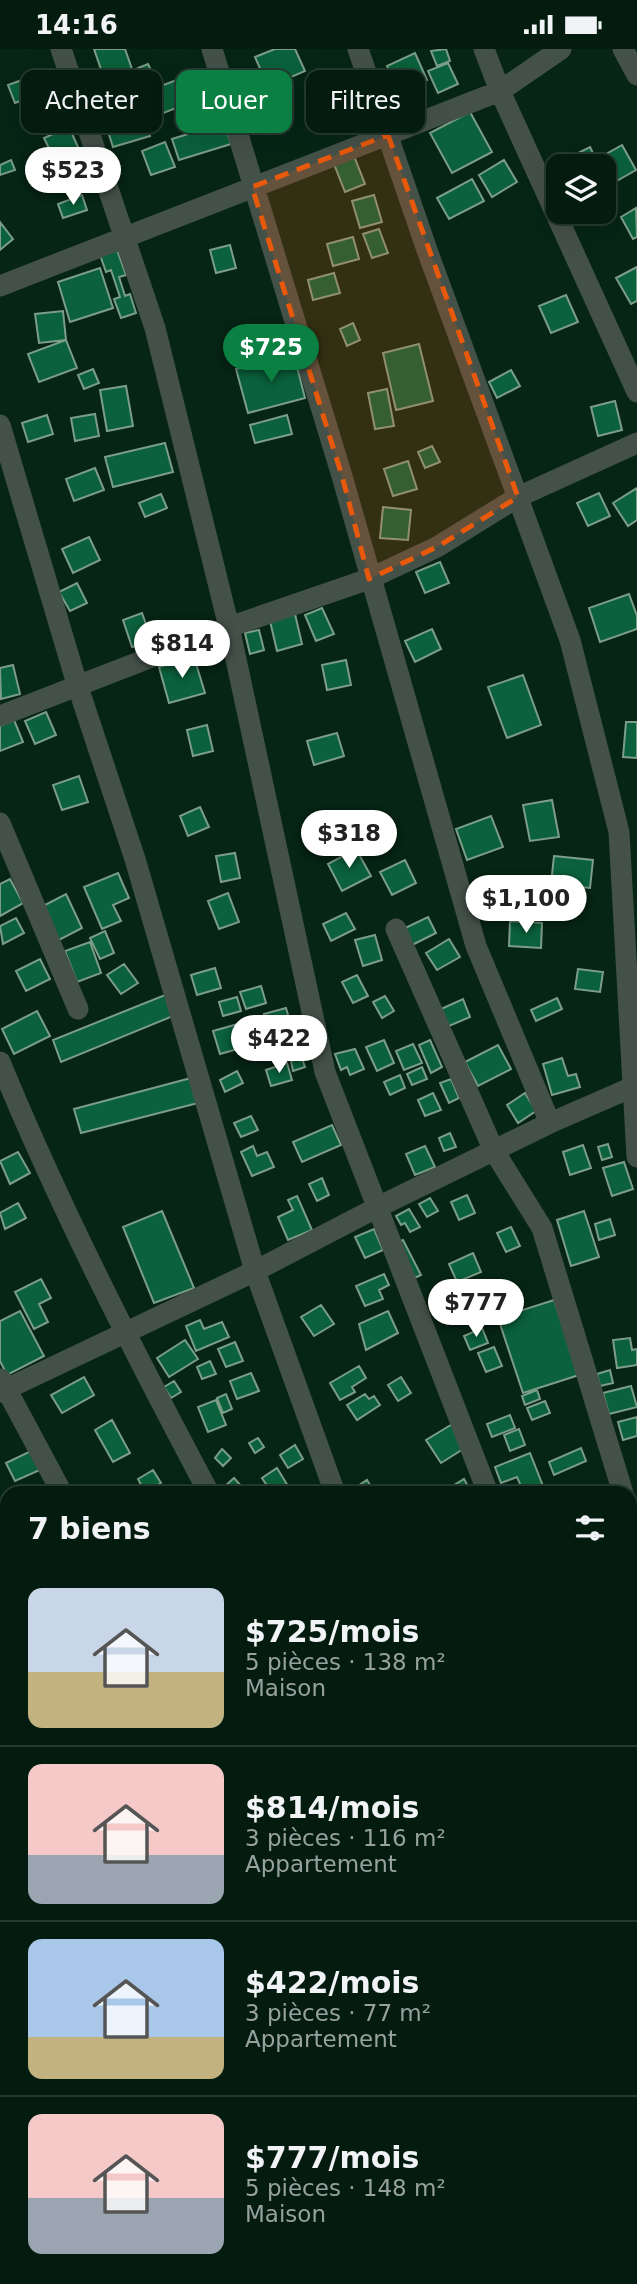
<!DOCTYPE html>
<html lang="fr">
<head>
<meta charset="utf-8">
<style>
  body { margin:0; font-family:"DejaVu Sans",sans-serif; background:#0d2519; color:#f1f3f6; height:100vh; display:flex; flex-direction:column; font-size:26px; white-space:nowrap }
  * { box-sizing:border-box; margin:0 }
  p { font-size:23px; color:#97a19f }
  .icon { flex:none; width:38px; height:38px; fill:none; stroke:currentColor; stroke-width:2; stroke-linecap:round; stroke-linejoin:round }
  .map { position:relative; flex:1; overflow:hidden }
  .sheet { position:absolute; left:0px; top:1437px; width:637px; height:800px; display:flex; flex-direction:column; background:#041c10; border-radius:21px 21px 0 0; box-shadow:0 7px 28px #0002,0 0 0 2px #253a30 }
  .sheet>* { flex:none }
  .guide { position:absolute; left:21px; top:21px; width:595px; height:63px; display:flex; gap:14px }
  .buttons { position:absolute; left:546px; top:105px; display:grid; gap:14px }
  .buttons a { display:grid; place-items:center; width:70px; height:70px; border-radius:14px; background:#041c10; box-shadow:0 7px 28px #0002,0 0 0 2px #253a30; font-size:35px }
  .price { position:absolute; translate:-50% -60px; padding:0 16px; border-radius:24px; background:#fff; color:#222; font-size:23px; line-height:46px; filter:drop-shadow(0 2px 4px #0008) }
  .price::after { content:''; position:absolute; left:50%; top:42px; width:21px; height:16px; margin-left:-10px; background:inherit; clip-path:polygon(0 0,100% 0,50% 100%) }
  .price.current { background:#0b8043; color:#fff }
  ul { padding:0; list-style:none }
  li { display:flex; align-items:center; gap:21px; height:175px; padding:0 28px }
  li+li { border-top:2px solid #253a30 }
  li span { display:grid; place-items:center; flex:none; width:196px; height:140px; border-radius:14px; color:#555 }
  li>.icon { margin-inline-start:auto }
  span .icon { width:84px; height:84px; fill:#fffc; stroke-width:1 }
  li b { font-size:30px }
  h2 { display:flex; justify-content:space-between; align-items:center; height:84px; padding:0 28px; font-size:30px }
  .pill { padding:0 24px; border-radius:14px; background:#041c10; box-shadow:0 7px 28px #0002,0 0 0 2px #253a30; font-size:24px; line-height:63px }
  .pill.current { background:#0b8043; color:#fff }
  .status { display:flex; justify-content:space-between; align-items:center; height:49px; padding:0 35px; background:#041c10; direction:ltr }
  .status svg { height:19px; fill:currentColor }
  .map>svg:first-child { display:block }
  .building { fill:#0a613b; stroke:#7c9d88; stroke-width:2 }
  .lines { fill:none; stroke-linecap:round; stroke-linejoin:round }
  .minor { stroke:#445149; stroke-width:21 }
  .marked { fill:#e8590c; fill-opacity:0.2; stroke:#e8590c; stroke-width:5; stroke-dasharray:14 9; stroke-linejoin:round }
</style>
</head>
<body>
<div class="status"><b>14:16</b><svg viewBox="0 0 49 12"><path d="M0 12V9h3v3zM5 12V6h3v6zM10 12V3h3v9zM15 12V0h3v12zM26 1h20v11H26zM47 4h2v5h-2z"/></svg></div>
<div class="map">
<svg width="637" height="2235" viewBox="0 0 637 2235">
  <rect width="100%" height="100%" fill="#062515"/>
  <!-- building -->
  <path class="building" d="M94,0H125L133,23L105,32Z
    M275,0H295L305,22L268,38L255,8Z
    M446,0L450,12L437,17L431,2Z
    M415,4L427,31L398,43L387,17Z
    M448,14L458,35L438,44L428,22Z
    M148,15L156,32L146,36L138,19Z
    M30,28L37,46L15,54L8,36Z
    M182,29L191,53L156,67L147,42Z
    M139,55L150,87L113,98L103,67Z
    M470,63L492,103L452,124L430,84Z
    M224,74L231,95L179,111L172,90Z
    M69,78L82,107L58,118L44,89Z
    M165,93L175,118L151,126L142,102Z
    M622,96L636,121L615,133L601,108Z
    M590,98L599,117H569L566,110Z
    M354,107L365,135L345,143L334,115Z
    M11,111L15,121L0,126V116Z
    M504,111L517,133L492,148L479,126Z
    M472,130L484,152L449,170L437,149Z
    M82,146L87,161L63,169L58,155Z
    M374,146L382,173L360,179L352,152Z
    M636,159L637,188L633,190L621,168Z
    M0,173L13,190L0,201Z
    M379,180L388,204L372,209L363,185Z
    M353,188L359,210L333,217L327,195Z
    M230,196L236,219L216,224L210,201Z
    M117,201L126,226L119,228L125,247L130,245L136,264L121,269L114,250L120,248L111,221L106,223L100,206Z
    M637,218V252L631,255L616,229Z
    M100,219L113,259L70,273L58,233Z
    M334,224L340,244L313,251L308,231Z
    M566,246L578,273L551,284L539,257Z
    M63,262L66,291L39,294L35,265Z
    M353,274L360,291L347,297L340,280Z
    M66,291L77,319L39,333L28,305Z
    M419,295L433,352L396,361L383,304Z
    M294,306L305,349L248,364L236,320Z
    M93,320L99,334L84,340L78,326Z
    M511,321L520,337L497,349L489,333Z
    M126,337L133,377L107,382L100,341Z
    M387,340L394,377L375,380L368,344Z
    M615,352L622,381L598,387L591,358Z
    M95,365L99,387L75,392L71,369Z
    M47,366L53,385L28,393L22,374Z
    M287,366L292,385L255,394L250,376Z
    M165,394L173,423L113,438L105,408Z
    M432,397L440,413L425,419L418,403Z
    M408,412L417,440L393,447L384,420Z
    M95,419L104,441L74,452L66,430Z
    M637,439V471L628,477L613,454Z
    M599,444L610,467L588,477L577,454Z
    M161,445L167,459L145,468L139,454Z
    M383,458L411,461L408,491L380,489Z
    M89,488L100,511L73,524L62,500Z
    M440,513L449,534L425,544L416,523Z
    M77,534L87,554L70,562L59,543Z
    M629,545L637,567V580L600,593L589,559Z
    M322,559L334,585L316,592L305,566Z
    M142,564L152,592L132,598L123,571Z
    M295,565L302,595L277,602L270,572Z
    M432,580L441,600L415,613L405,592Z
    M259,581L264,601L250,605L245,584Z
    M194,608L205,644L169,654L159,618Z
    M346,611L351,636L327,641L322,616Z
    M13,616L20,645L1,650L0,619Z
    M523,626L541,676L507,689L488,638Z
    M46,663L56,686L35,695L25,672Z
    M14,671L23,693L0,702V677Z
    M626,673H637V709L623,708Z
    M207,676L213,702L193,707L187,681Z
    M337,684L344,707L314,716L307,692Z
    M79,727L88,753L62,761L53,736Z
    M552,751L559,788L530,792L523,756Z
    M200,758L209,778L188,787L180,767Z
    M491,767L503,798L467,811L456,780Z
    M356,800L371,827L342,842L328,815Z
    M235,804L240,829L221,833L216,807Z
    M554,807L593,811L590,839L551,835Z
    M405,811L416,834L392,846L380,823Z
    M118,824L129,849L113,856L121,872L102,880L84,838Z
    M10,830L23,854L0,867V835Z
    M228,844L239,873L219,880L208,852Z
    M66,845L82,879L59,891L43,857Z
    M346,864L355,880L331,892L323,875Z
    M428,868L436,884L410,897L403,880Z
    M16,869L24,884L3,895L0,877Z
    M510,872L542,874L541,899L509,897Z
    M105,882L114,904L100,910L90,889Z
    M375,886L382,911L363,917L355,891Z
    M449,890L460,908L437,921L426,904Z
    M90,893L101,924L77,933L65,902Z
    M40,910L50,930L26,942L16,922Z
    M124,915L138,934L121,945L107,926Z
    M215,919L221,939L197,946L191,926Z
    M578,920L603,923L600,943L575,940Z
    M357,926L368,947L353,954L342,933Z
    M261,937L266,954L246,960L240,943Z
    M165,946L173,967L61,1013L53,991Z
    M385,947L394,962L382,969L373,953Z
    M237,948L241,962L223,967L219,953Z
    M557,949L562,960L536,972L531,961Z
    M463,950L470,968L449,977L441,960Z
    M286,959L292,979L270,986L264,965Z
    M37,962L50,987L14,1005L2,980Z
    M245,973L252,996L220,1005L213,982Z
    M384,991L394,1014L377,1022L366,998Z
    M430,991L442,1018L431,1024L419,996Z
    M413,995L422,1014L404,1021L396,1002Z
    M498,996L511,1020L478,1037L465,1013Z
    M355,1000L364,1020L350,1026L347,1018L341,1021L335,1005Z
    M302,1009L305,1018L293,1022L291,1012Z
    M562,1009L568,1027L576,1025L580,1038L552,1046L543,1015Z
    M287,1014L292,1031L271,1037L266,1021Z
    M422,1018L427,1030L412,1036L407,1025Z
    M237,1022L243,1034L225,1043L220,1031Z
    M400,1026L405,1039L390,1046L384,1033Z
    M191,1029L198,1054L81,1084L74,1060Z
    M451,1030L459,1049L449,1054L440,1034Z
    M433,1044L441,1061L425,1067L418,1051Z
    M525,1044L536,1062L518,1074L507,1056Z
    M251,1067L258,1081L241,1088L234,1074Z
    M332,1076L341,1096L302,1113L293,1093Z
    M450,1084L456,1098L444,1102L439,1089Z
    M608,1095L612,1108L602,1111L598,1098Z
    M583,1096L591,1119L570,1126L563,1103Z
    M253,1097L257,1107L267,1103L274,1118L252,1127L241,1103Z
    M425,1097L435,1118L415,1126L406,1105Z
    M18,1103L30,1124L10,1135L0,1112Z
    M624,1113L633,1140L612,1147L603,1119Z
    M322,1129L329,1146L317,1152L309,1135Z
    M467,1146L475,1164L459,1171L451,1153Z
    M297,1147L312,1181L288,1191L278,1168L293,1161L288,1151Z
    M430,1149L438,1162L427,1168L419,1155Z
    M18,1154L26,1169L5,1180L0,1164Z
    M409,1160L420,1178L410,1183L405,1174L401,1176L396,1167Z
    M162,1162L194,1239L154,1254L123,1178Z
    M584,1162L599,1208L571,1217L557,1171Z
    M610,1170L615,1186L599,1191L595,1175Z
    M511,1178L520,1197L506,1203L497,1184Z
    M374,1180L383,1201L365,1209L355,1188Z
    M403,1191L421,1226L410,1231L395,1194Z
    M473,1204L481,1223L457,1233L449,1215Z
    M384,1225L389,1236L379,1241L383,1250L365,1257L356,1237Z
    M41,1230L51,1249L39,1255L48,1273L34,1280L15,1243Z
    M554,1251L579,1326L523,1344L498,1269Z
    M321,1256L334,1275L314,1287L301,1268Z
    M20,1262L44,1307L7,1326L0,1312V1272Z
    M388,1262L398,1284L366,1301L359,1275Z
    M200,1271L204,1280L222,1273L229,1288L196,1302L186,1277Z
    M482,1279L488,1294L470,1301L464,1287Z
    M630,1289L632,1301L637,1300V1316L617,1319L613,1291Z
    M185,1291L198,1310L169,1328L157,1309Z
    M235,1293L243,1312L226,1318L218,1300Z
    M494,1298L502,1317L486,1323L478,1304Z
    M210,1312L216,1325L202,1330L197,1318Z
    M359,1317L366,1329L352,1338L355,1343L340,1351L330,1334Z
    M610,1321L613,1334L600,1337L597,1325Z
    M251,1324L259,1342L237,1350L230,1332Z
    M84,1328L94,1346L62,1364L51,1346Z
    M401,1328L411,1344L398,1352L388,1336Z
    M174,1332L181,1343L171,1349L164,1338Z
    M631,1337L637,1358L609,1365L603,1344Z
    M537,1341L540,1350L525,1356L522,1347Z
    M226,1345L232,1360L223,1364L217,1349Z
    M365,1345L369,1350L374,1347L380,1356L357,1371L347,1356Z
    M216,1351L226,1376L208,1383L198,1358Z
    M545,1352L550,1364L532,1371L527,1359Z
    M510,1366L515,1379L492,1388L487,1375Z
    M637,1368V1387L623,1391L618,1373Z
    M112,1371L130,1404L113,1413L95,1381Z
    M454,1374L468,1397L441,1414L426,1391Z
    M519,1380L525,1396L510,1402L504,1386Z
    M258,1389L264,1398L255,1404L249,1394Z
    M295,1396L303,1410L288,1419L280,1406Z
    M581,1399L586,1412L554,1426L549,1413Z
    M222,1400L231,1409L223,1417L215,1409Z
    M33,1401L42,1420L15,1432L6,1414Z
    M530,1404L543,1437L524,1444L517,1428L501,1434L495,1418Z
    M277,1419L288,1437L272,1444L262,1429Z
    M153,1421L161,1434L145,1443L138,1430Z
    M234,1429L242,1438L235,1444H228L223,1439Z
    M464,1430L472,1444H444L443,1443Z
    M367,1431L375,1444H351L350,1442Z
    M5,1461L7,1492L2,1494L0,1463Z
    M7,1522V1548L4,1549L0,1525Z
    M7,1679V1702L0,1705V1682Z
    M637,1916V1933L630,1937V1919Z
    M637,1976V1996L635,1997L630,1980Z
    M637,2051V2079L636,2080L630,2068V2055Z
    M0,2072L7,2087V2094L0,2097Z
    M149,2230H181L170,2235H162L160,2231L152,2235Z
    M257,2230L260,2235H231L228,2231Z
    M364,2230H378L380,2235H354Z
    M405,2230H428L430,2235H408Z"/>
  <g class="lines">
    <!-- minor -->
    <path class="minor" d="M61,0L155,279L229,578L325,1023L488,1444
      M212,0L342,427L476,897L550,1074
      M358,0L427,201L570,591L619,783L637,1108
      M484,0L500,42L637,343
      M623,0L637,26
      M0,237L500,42L561,0
      M0,376L77,635L135,810L255,1222L335,1444
      M0,667L229,578L369,530L437,498L518,448L637,394
      M0,774L78,960
      M396,880L494,1102L542,1179L623,1444
      M0,1013C61,1161 134,1303 209,1444
      M1,1330L62,1444
      M0,1343L255,1222L378,1158L550,1074L637,1036
      M630,1458L637,1465
      M0,1609L7,1623
      M0,1759L7,1756
      M630,1783L637,1779
      M630,1879L637,1891
      M0,1938L7,1954
      M0,2104L7,2101
      M0,2151L7,2168
      M630,2173L637,2185
      M33,2230L35,2235
      M201,2230L203,2235
      M314,2230L317,2235
      M500,2235L512,2230"/>
  </g>
  <!-- marked area -->
  <path class="marked" d="M388,86L518,448L437,498L369,530L342,427L252,138Z"/>
</svg>
<div class="buttons">
<a><svg class="icon" aria-label="layers" viewBox="0 0 24 24"><path d="M12 4l9 5-9 5-9-5zM3 14l9 5 9-5"/></svg></a>
</div>
<b class="price" style="left:73px;top:158px">$523</b>
<b class="price current" style="left:271px;top:335px">$725</b>
<b class="price" style="left:182px;top:631px">$814</b>
<b class="price" style="left:349px;top:821px">$318</b>
<b class="price" style="left:526px;top:886px">$1,100</b>
<b class="price" style="left:279px;top:1026px">$422</b>
<b class="price" style="left:476px;top:1290px">$777</b>
<div class="guide">
<a class="pill">Acheter</a>
<a class="pill current">Louer</a>
<a class="pill">Filtres</a>
</div>
<section class="sheet">
<h2>7 biens<svg class="icon" aria-label="filters" viewBox="0 0 24 24"><path d="M4 7h16M4 17h16"/><circle cx="9" cy="7" r="2"/><circle cx="15" cy="17" r="2"/></svg></h2>
<ul>
<li><span style="background:linear-gradient(#c9d6e8 60%,#c2b280 0)"><svg class="icon" aria-label="home" viewBox="0 0 24 24"><path d="M3 11l9-7 9 7M6 9v11h12V9"/></svg></span><div><b>$725/mois</b><p>5 pièces · 138 m²</p><p>Maison</p></div></li>
<li><span style="background:linear-gradient(#f6c9c9 65%,#9aa5b1 0)"><svg class="icon" aria-label="home" viewBox="0 0 24 24"><path d="M3 11l9-7 9 7M6 9v11h12V9"/></svg></span><div><b>$814/mois</b><p>3 pièces · 116 m²</p><p>Appartement</p></div></li>
<li><span style="background:linear-gradient(#a9c7e8 70%,#c2b280 0)"><svg class="icon" aria-label="home" viewBox="0 0 24 24"><path d="M3 11l9-7 9 7M6 9v11h12V9"/></svg></span><div><b>$422/mois</b><p>3 pièces · 77 m²</p><p>Appartement</p></div></li>
<li><span style="background:linear-gradient(#f6c9c9 60%,#9aa5b1 0)"><svg class="icon" aria-label="home" viewBox="0 0 24 24"><path d="M3 11l9-7 9 7M6 9v11h12V9"/></svg></span><div><b>$777/mois</b><p>5 pièces · 148 m²</p><p>Maison</p></div></li>
</ul>
</section>
</div>
</body>
</html>
